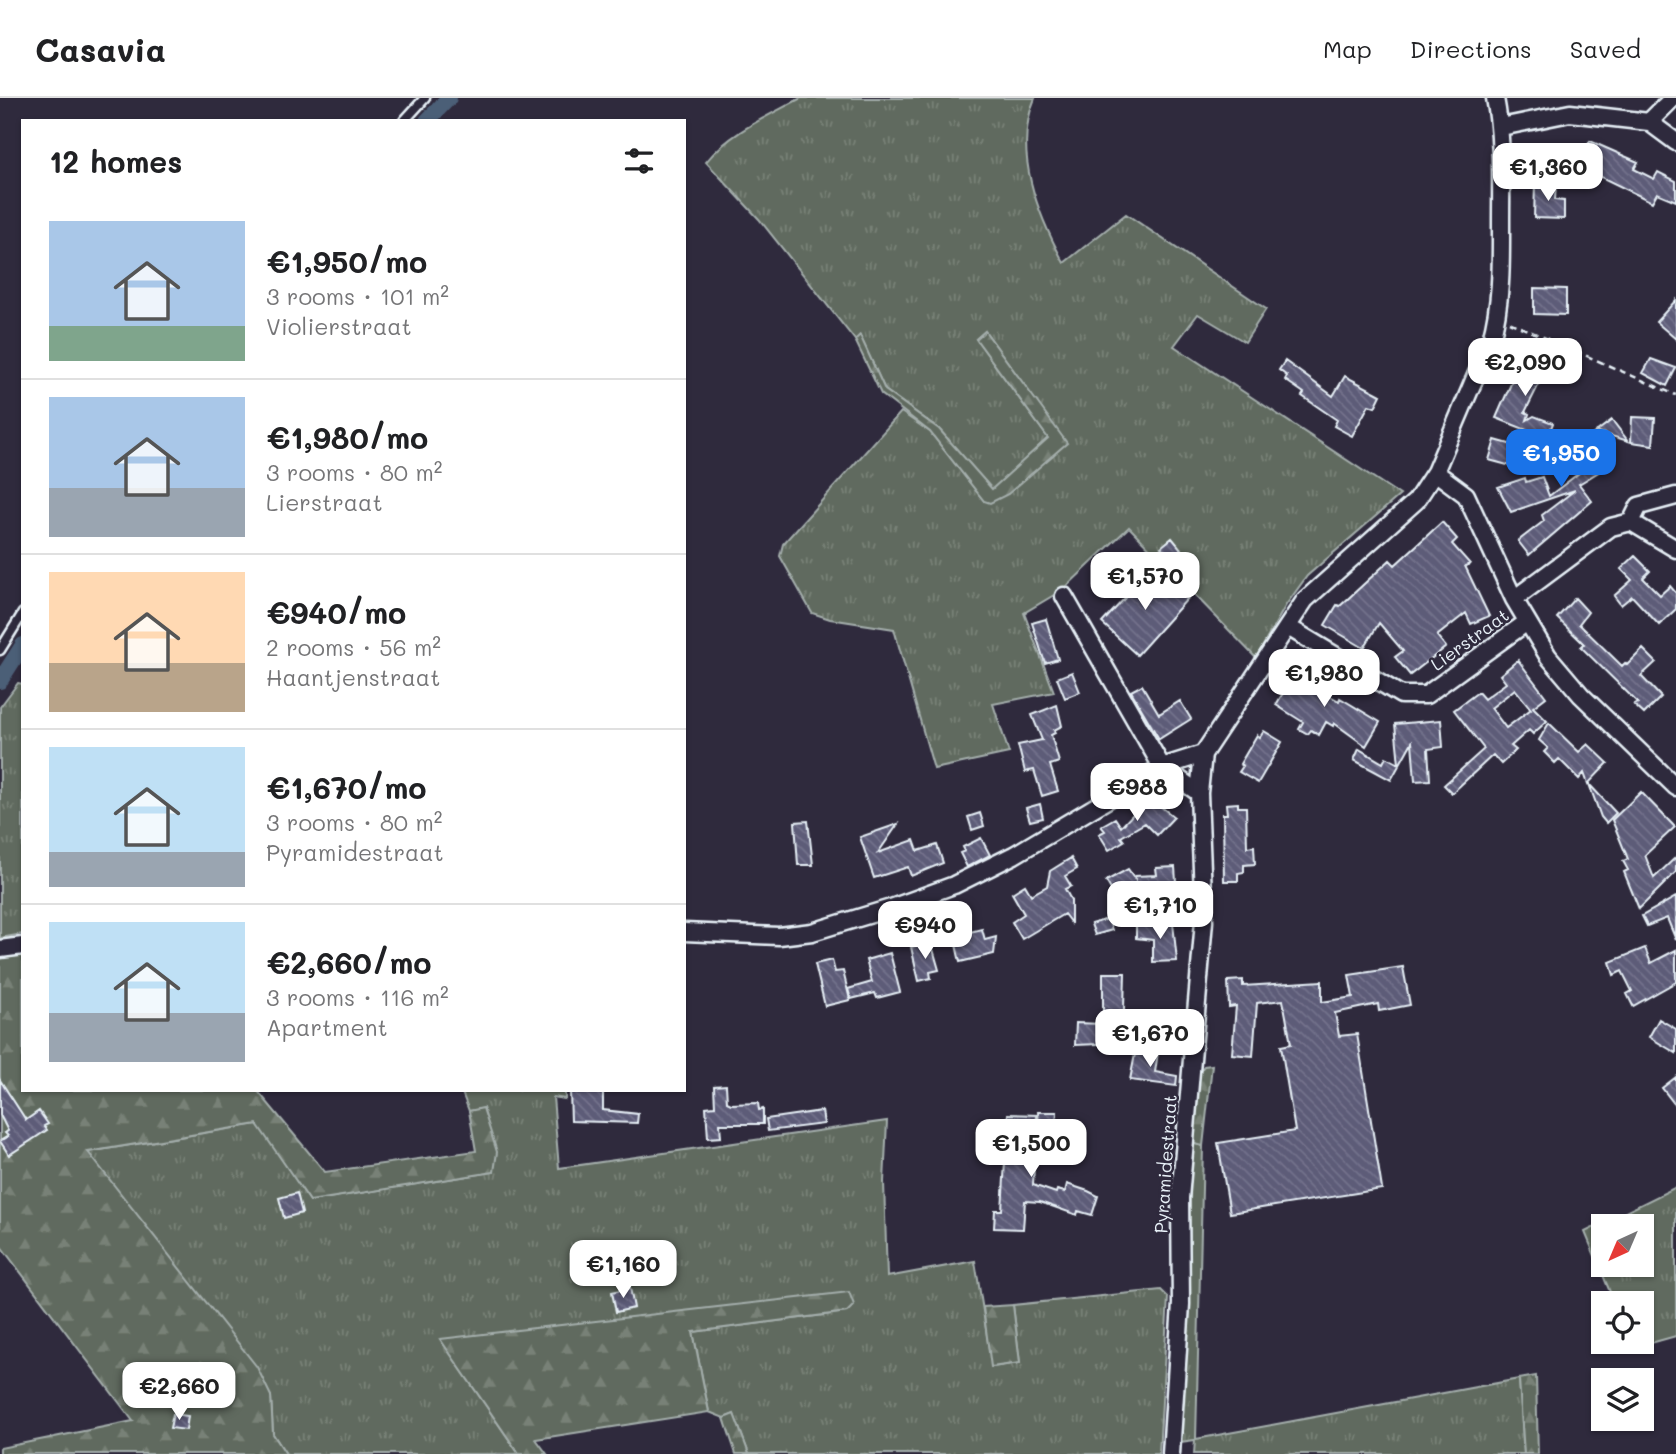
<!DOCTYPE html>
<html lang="en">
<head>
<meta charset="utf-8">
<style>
  body { margin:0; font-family:Mali,sans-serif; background:#f6f6f6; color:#202124; height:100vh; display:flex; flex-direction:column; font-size:26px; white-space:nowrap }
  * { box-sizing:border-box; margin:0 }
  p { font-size:23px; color:#757577 }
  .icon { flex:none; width:38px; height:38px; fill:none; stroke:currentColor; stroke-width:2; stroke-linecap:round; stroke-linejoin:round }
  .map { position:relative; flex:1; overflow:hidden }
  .details { position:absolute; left:21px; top:21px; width:665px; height:973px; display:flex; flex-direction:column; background:#fff; border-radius:0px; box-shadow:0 2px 5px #0004 }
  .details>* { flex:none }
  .needle { width:46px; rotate:224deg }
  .tools { position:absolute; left:1591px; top:1116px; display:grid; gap:14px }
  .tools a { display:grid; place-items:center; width:63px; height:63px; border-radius:0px; background:#fff; box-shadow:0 2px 5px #0004; font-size:35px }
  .price { position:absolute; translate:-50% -60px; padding:0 16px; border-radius:14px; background:#fff; color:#222; font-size:23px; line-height:46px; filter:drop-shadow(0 2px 4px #0008) }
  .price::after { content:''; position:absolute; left:50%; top:42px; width:21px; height:16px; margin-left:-10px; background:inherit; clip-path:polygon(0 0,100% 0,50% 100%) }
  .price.on { background:#1a73e8; color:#fff }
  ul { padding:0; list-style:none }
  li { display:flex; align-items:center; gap:21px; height:175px; padding:0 28px }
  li+li { border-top:2px solid #e0e0e0 }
  li span { display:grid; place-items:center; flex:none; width:196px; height:140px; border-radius:0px; color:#555 }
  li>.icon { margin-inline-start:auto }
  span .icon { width:84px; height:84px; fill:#fffc; stroke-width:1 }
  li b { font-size:30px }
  h2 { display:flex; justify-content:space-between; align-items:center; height:84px; padding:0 28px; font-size:30px }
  header { display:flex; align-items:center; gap:42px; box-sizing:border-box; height:98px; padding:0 35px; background:#fff; border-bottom:2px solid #e0e0e0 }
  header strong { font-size:33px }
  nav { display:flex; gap:38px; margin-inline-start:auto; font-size:24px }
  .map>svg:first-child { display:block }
  .grass { fill:url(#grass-tufts); stroke:#a4aeac; stroke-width:2; fill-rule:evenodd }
  .forest { fill:url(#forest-firs); stroke:#a4aeac; stroke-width:2 }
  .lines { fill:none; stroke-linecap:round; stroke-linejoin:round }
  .canal { stroke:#4c5f77; stroke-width:16 }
  .building { fill:url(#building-back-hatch); stroke:#e8f1f8; stroke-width:2; fill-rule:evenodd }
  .lane-casing { stroke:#e8f1f8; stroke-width:13 }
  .street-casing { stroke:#e8f1f8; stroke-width:21 }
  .path { stroke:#e8f1f8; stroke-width:2.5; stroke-dasharray:7 5; stroke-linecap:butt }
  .lane { stroke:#2f2a3d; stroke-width:8 }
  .street { stroke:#2f2a3d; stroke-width:16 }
  .labels { text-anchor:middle; stroke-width:5; stroke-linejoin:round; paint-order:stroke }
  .street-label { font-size:18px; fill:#e8f1f8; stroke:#2f2a3d }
</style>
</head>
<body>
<header>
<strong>Casavia</strong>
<nav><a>Map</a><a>Directions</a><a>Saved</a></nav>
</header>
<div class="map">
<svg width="1676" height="1356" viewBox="0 0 1676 1356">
  <defs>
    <pattern id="grass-tufts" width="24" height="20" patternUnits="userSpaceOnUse" patternTransform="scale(1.75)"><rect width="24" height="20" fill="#616b5f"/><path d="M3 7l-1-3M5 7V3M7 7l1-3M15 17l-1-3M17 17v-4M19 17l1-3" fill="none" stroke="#788177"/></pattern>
    <pattern id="forest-firs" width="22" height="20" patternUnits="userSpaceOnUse" patternTransform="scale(1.75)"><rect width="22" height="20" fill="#616b5f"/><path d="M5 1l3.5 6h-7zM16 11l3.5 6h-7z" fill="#788177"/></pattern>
    <pattern id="building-back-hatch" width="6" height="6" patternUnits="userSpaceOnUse" patternTransform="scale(1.75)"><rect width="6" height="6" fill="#5d5b78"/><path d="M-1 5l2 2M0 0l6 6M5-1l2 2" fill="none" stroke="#74738c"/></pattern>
  </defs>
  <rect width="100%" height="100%" fill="#2f2a3d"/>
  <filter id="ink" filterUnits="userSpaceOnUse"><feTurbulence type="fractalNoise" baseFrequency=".0143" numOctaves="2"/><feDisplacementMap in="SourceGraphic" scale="14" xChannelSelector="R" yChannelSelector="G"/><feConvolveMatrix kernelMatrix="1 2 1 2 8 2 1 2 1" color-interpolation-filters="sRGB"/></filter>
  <g filter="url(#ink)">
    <!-- grass -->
    <path class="grass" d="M801,0H1035C1012,54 1038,117 1064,165L1126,116L1266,211L1245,244L1198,216L1174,248L1400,397L1307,478L1286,507L1256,560L1129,429L1064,491L1024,515L1054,594L993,606L1009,655L934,671L894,531L830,521L812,515L780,458L783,446L901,314L930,334L984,403L1066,345L985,233L976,241L1048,340L992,392L939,331L885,292L860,238L855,242L759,121L706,64C729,35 768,18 801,0Z
      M18,585L23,586V836L0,840V609Z
      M461,992H565V1001L553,999L559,1070L887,1023L884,1084L887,1179L975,1163L992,1269L1020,1265L1013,1207L1161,1192L1168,1199L1159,1356H749L734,1316L724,1320L709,1314L693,1234L847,1214L441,1242L519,1356H286L273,1336L271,1298L88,1054L258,1026L310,1103L494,1074L483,1011L469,1013Z
      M1191,1045L1203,1048L1196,1341L1519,1281L1524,1356H1194L1195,1342L1180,1344L1188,1217Z
      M1676,1089V1238L1633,1250L1631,1244H1642V1206H1615L1585,1134ZM1603,1129H1642V1167H1603Z"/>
    <!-- forest -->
    <path class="forest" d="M985,233L1067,345L1008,396L990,405L984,403L930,334L881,296L855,242L860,237L885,292L939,331L992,391L1048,340L976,241Z
      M23,852V992H257L325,1074L476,1053L469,1013L483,1010L497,1054L494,1074L310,1103L257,1026L88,1054L257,1269L271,1298L273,1336L286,1356H0V1350L133,1323L0,1147V855Z
      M1212,967L1203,1048L1191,1045L1198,976L1204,968Z
      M849,1194L854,1207L847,1214L693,1234L709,1314L536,1341L547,1356H519L440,1241Z
      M1013,1207L1020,1265L991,1269L983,1209Z
      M1536,1278L1538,1356H1524L1519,1281Z
      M734,1316L749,1356H736L724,1320Z"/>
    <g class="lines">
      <!-- canal -->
      <path class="canal" d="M427,23L449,0
        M0,583L23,547"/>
    </g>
    <!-- building -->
    <path class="building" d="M1590,43L1638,64L1634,71L1654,81L1658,74L1676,83V103L1657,95L1652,104L1589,73L1585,80L1541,59L1547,48L1560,55L1563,48L1582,58Z
      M1535,86H1556L1555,102L1564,103V121L1534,120Z
      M1534,190L1566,191V217L1534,216Z
      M1676,202V241L1656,224Z
      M1528,257L1549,266L1525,314L1529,316L1527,322L1534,318L1553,325L1547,340L1496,320L1520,265L1523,267Z
      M1651,261L1676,270L1667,288L1643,275Z
      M1285,263L1333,298L1345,278L1381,297L1375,309L1369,307L1352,338L1334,328L1337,322L1302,298L1304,295L1285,282L1287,278L1279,272Z
      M1632,319L1655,320L1653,347L1631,344Z
      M1612,322L1628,343L1598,334L1614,356L1601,365L1605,370L1579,386L1592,403L1529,457L1518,443L1544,423L1542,417L1575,392L1511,414L1498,389L1525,380L1526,384L1542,379L1549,398L1583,372L1571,356L1578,351L1576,349Z
      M1495,342L1520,349L1515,369L1489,362Z
      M1442,424L1457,441L1452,446L1470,466L1465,468L1489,518L1471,526L1466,515L1437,538L1446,549L1410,577L1395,559L1403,553L1379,525L1364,550L1325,527L1337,507L1340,508L1390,462L1395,467Z
      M1172,440L1181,451L1171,460L1161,449Z
      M1635,458L1650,473L1643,480L1660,497L1670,488L1676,495V511L1659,527L1632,498L1621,507L1614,498L1632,482L1621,471Z
      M1147,476L1157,486L1164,478L1188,500L1137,557L1102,525Z
      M1575,500L1588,514L1579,526L1622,568L1625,565L1627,567L1643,551L1656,564L1641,578L1661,599L1644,616L1634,607L1638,605L1581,549L1584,546L1557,520Z
      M1046,521L1058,561L1045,565L1032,525Z
      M1518,562L1546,599L1533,609L1547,623L1533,636L1529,632L1511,648L1516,652L1501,666L1493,657L1452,695L1444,687L1484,651L1454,612L1478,594L1484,601L1506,585L1500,577ZM1515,591L1531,611L1506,630L1491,610Z
      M1299,568L1319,580L1314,589L1339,603L1340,600L1380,624L1366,648L1334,625L1333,628L1326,624L1319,637L1311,632L1308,636L1299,631L1303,624L1276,607Z
      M1072,574L1080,594L1065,600L1057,580Z
      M1142,587L1159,616L1180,603L1191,621L1159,641L1131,593Z
      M1057,607L1062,628L1054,632L1055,635L1051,637L1059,664L1050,667L1058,693L1042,698L1034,672L1025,674L1018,647L1042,642L1032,617Z
      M1441,622L1443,649L1428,651L1430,682L1415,683L1412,644L1391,682L1354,662L1359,651L1383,665L1386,659L1399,666L1395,626Z
      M1549,625L1579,654L1588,646L1608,665L1588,686L1584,675L1579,681L1559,661L1555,665L1544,654L1548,650L1539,642Z
      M1264,633L1282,644L1258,685L1239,674L1243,668L1240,666L1257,637L1260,639Z
      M1589,686L1616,715L1606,725L1601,719Z
      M1641,694L1675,729L1645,757L1654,780L1676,759V774L1639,811L1624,774L1628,772L1623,763L1628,761L1612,722Z
      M1149,699L1174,719L1157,737L1145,725L1121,739L1124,743L1109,752L1099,736L1105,733L1101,728L1115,720L1121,729Z
      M1238,705V709H1246L1247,749L1254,748L1255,766L1244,767V774L1238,775V783H1224L1223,716H1227L1226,706Z
      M1040,706L1043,720L1030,723L1026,710Z
      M980,715L984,728L972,732L968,719Z
      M808,723L813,767H798L795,724Z
      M898,726L878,755L914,742L918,753L937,747L943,765L911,778L908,769L874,780L860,739Z
      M981,740L990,757L967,769L960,755L965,753L963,749Z
      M1071,760L1077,771L1065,778L1071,788L1065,791L1071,802V825L1064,816L1022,841L1012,824L1024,816L1012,795L1025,787L1031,797L1047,788L1050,773Z
      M1175,769L1177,798L1136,800L1135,786L1114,797L1106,783L1128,771L1135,781V778L1157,777L1156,770Z
      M1676,799V842L1667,820L1647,828L1642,818Z
      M1108,821L1112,832L1095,837L1091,826Z
      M1173,825L1177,863L1153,864V842L1136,840V827Z
      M982,831L985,842L996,839L994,856L960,864L954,838Z
      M931,844L939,872L930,874L931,880L919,883L911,849Z
      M1645,850L1651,865L1676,852V884L1633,908L1627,896L1632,893L1622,873L1614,877L1610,864Z
      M890,855L900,894L877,900L875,895L851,901L848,891L872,884L866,862Z
      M832,862L835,874L843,873L850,902L825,908L815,866Z
      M1403,869L1410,907L1379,913L1378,906L1335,915L1339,938L1357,936L1382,1091L1230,1115L1218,1045L1295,1033L1281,948L1291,946L1283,902L1257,905L1253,958L1232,956L1236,908L1229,909L1228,883L1243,882V888L1322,883V904L1353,899L1349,877Z
      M1103,875H1125L1123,945L1075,947L1076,925L1103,926Z
      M1659,921L1676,931V955L1649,939Z
      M1136,951L1158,954L1155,974L1177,978L1176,988L1130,982Z
      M1676,979V1008L1662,990Z
      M0,982L26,1022L39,1013L48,1026L44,1028L47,1032L9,1057L0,1043L8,1038L5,1035L8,1033L0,1017Z
      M726,987L727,1004L731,1006L758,1005L759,1012L763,1011V1026H720L721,1039L708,1040L706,1009L715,1008L714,988Z
      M574,992H603V1012L638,1016L637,1025L571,1023L570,993Z
      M822,1013L824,1026L768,1033L766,1021Z
      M1038,1014H1057L1056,1027H1039Z
      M1008,1016L1037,1017L1033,1087L1056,1095L1057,1092L1065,1094L1067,1086L1088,1093L1098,1098L1092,1117L1078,1113L1077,1117L1040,1104L1025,1103L1023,1131L994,1130L995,1112H1002Z
      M297,1095L302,1115L284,1120L279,1100Z
      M630,1190L634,1210L616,1214L612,1194Z
      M173,1316L188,1318L186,1332L170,1330Z"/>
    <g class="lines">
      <!-- lane casing -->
      <g class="lane-casing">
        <path id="lane" d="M404,23L425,0
          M0,552L23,515"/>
      </g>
      <!-- street casing -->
      <g class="street-casing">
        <path id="street" d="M1649,24L1673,0
          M1501,29L1570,15L1649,24L1676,44
          M1435,374L1466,397L1514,501L1548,558L1581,597L1676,689
          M1676,398L1639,408L1631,424L1676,451
          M1064,498L1162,669L1199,695
          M1514,501L1611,429L1631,424
          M1288,529L1401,597H1426L1527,524
          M684,834L779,838L812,834L891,810L954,787L1014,757L1162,669L1203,656
          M0,851L23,848
          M1171,1356L1181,1206L1180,1100L1204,823L1199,695L1203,656L1305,502L1416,403L1435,374L1491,242C1502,202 1501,164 1501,124C1501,82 1503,41 1495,0"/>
      </g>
      <!-- path -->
      <path class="path" d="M1509,224L1676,297"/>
      <!-- lane -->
      <use href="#lane" class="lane"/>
      <!-- street -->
      <use href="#street" class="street"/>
    </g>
  </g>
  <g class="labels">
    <!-- street labels -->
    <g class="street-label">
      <text transform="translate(1470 542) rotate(-36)" y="6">Lierstraat</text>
      <text transform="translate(1166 1066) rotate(-86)" y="6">Pyramidestraat</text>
    </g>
  </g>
</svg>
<div class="tools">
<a><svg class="needle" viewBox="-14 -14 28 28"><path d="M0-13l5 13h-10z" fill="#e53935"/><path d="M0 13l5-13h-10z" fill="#757577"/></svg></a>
<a><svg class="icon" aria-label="locate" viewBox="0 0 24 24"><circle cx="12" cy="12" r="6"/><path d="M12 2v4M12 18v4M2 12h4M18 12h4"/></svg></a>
<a><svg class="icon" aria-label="layers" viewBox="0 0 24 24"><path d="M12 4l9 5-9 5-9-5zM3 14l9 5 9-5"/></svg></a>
</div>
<b class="price" style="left:1548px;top:105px">€1,360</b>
<b class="price" style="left:1525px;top:300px">€2,090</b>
<b class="price on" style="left:1561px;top:391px">€1,950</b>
<b class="price" style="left:1145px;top:514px">€1,570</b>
<b class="price" style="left:1324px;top:611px">€1,980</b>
<b class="price" style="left:1137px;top:725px">€988</b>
<b class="price" style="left:1160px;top:843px">€1,710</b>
<b class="price" style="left:925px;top:863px">€940</b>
<b class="price" style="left:1150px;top:971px">€1,670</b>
<b class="price" style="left:1031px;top:1081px">€1,500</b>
<b class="price" style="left:623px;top:1202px">€1,160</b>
<b class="price" style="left:179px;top:1324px">€2,660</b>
<section class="details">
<h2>12 homes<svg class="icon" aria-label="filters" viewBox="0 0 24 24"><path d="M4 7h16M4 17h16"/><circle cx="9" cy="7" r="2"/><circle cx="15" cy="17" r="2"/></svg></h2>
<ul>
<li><span style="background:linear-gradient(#a9c7e8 75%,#7fa58c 0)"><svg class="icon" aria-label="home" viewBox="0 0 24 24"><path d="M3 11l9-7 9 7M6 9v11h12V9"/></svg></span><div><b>€1,950/mo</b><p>3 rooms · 101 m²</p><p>Violierstraat</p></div></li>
<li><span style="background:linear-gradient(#a9c7e8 65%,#9aa5b1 0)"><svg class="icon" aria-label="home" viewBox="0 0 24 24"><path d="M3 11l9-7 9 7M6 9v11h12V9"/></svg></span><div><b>€1,980/mo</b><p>3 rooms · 80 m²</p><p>Lierstraat</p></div></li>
<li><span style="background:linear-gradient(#ffd9b3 65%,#b9a48a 0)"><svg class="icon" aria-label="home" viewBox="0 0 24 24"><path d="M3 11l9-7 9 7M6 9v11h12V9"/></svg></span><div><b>€940/mo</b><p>2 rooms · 56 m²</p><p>Haantjenstraat</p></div></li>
<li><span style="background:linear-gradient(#bfe0f5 75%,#9aa5b1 0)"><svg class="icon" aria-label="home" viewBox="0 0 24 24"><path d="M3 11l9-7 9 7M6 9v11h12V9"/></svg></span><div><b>€1,670/mo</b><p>3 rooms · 80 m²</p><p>Pyramidestraat</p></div></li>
<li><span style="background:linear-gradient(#bfe0f5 65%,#9aa5b1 0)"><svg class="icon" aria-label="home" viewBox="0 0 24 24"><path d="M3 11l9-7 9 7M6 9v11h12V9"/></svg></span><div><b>€2,660/mo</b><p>3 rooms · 116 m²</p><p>Apartment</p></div></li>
</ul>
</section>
</div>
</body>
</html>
